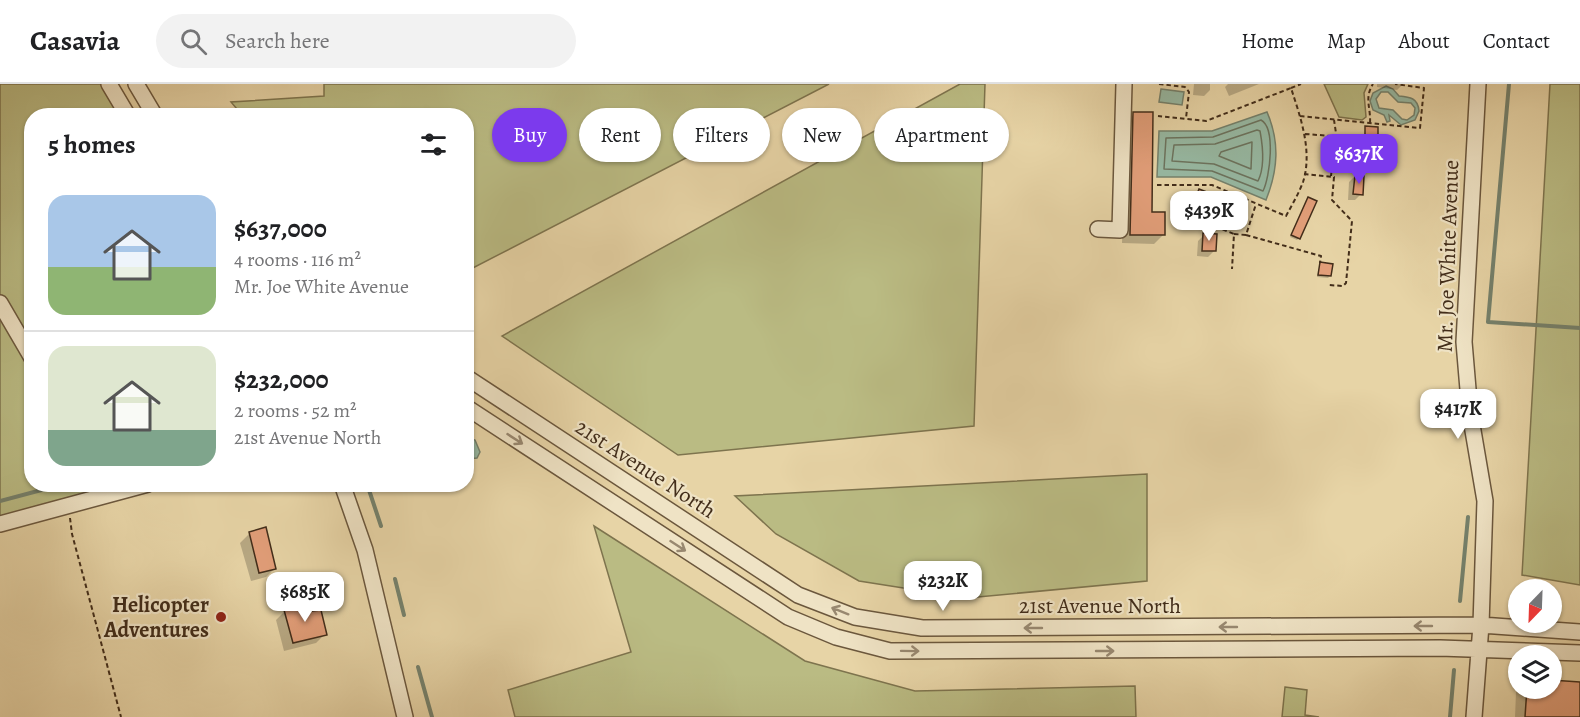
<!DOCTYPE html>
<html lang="en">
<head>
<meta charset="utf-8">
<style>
  body { margin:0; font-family:Alegreya,serif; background:#f2f2f2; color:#202124; height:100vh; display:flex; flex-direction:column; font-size:22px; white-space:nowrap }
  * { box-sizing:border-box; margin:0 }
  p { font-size:20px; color:#757577 }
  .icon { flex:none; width:33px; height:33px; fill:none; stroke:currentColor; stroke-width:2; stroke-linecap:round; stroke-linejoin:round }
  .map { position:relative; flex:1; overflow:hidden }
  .side { position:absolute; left:24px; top:24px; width:450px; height:384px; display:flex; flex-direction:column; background:#fff; border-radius:24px; box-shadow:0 2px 4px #0004 }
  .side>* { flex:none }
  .banner { position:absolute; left:492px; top:24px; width:570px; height:54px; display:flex; gap:12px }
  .needle { width:39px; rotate:203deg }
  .tools { position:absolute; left:1508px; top:495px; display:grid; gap:12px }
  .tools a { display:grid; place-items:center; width:54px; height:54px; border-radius:50%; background:#fff; box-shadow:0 2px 4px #0004; font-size:30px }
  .price { position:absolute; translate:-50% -51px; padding:0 14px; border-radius:12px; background:#fff; color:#222; font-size:20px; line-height:39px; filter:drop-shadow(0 2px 3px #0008) }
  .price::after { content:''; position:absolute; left:50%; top:36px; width:18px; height:14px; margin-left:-9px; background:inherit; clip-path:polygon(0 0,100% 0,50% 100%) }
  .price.on { background:#7c3aed; color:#fff }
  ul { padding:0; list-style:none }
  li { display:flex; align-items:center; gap:18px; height:150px; padding:0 24px }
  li+li { border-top:2px solid #e0e0e0 }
  li span { display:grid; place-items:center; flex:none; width:168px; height:120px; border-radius:18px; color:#555 }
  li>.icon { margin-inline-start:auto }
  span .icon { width:72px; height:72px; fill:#fffc; stroke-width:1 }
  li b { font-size:26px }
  h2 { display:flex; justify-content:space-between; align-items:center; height:72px; padding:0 24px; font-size:26px }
  .chip { padding:0 21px; border-radius:27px; background:#fff; box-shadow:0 2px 4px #0004; font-size:21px; line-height:54px }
  .chip.on { background:#7c3aed; color:#fff }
  header { display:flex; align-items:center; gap:36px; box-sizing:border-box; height:84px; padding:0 30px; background:#fff; border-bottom:2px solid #e0e0e0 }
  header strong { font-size:28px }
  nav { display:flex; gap:33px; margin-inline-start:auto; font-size:21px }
  .search { width:420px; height:54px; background:#f2f2f2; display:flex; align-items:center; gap:15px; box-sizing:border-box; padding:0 21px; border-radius:33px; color:#757577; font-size:22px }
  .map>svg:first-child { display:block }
  .green { fill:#babb83; stroke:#7e744e; stroke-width:1.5 }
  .water { fill:#97b9a3; stroke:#75816c; stroke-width:1.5; fill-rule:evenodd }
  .shadow { fill:#0003 }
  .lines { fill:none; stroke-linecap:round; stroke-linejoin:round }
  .shore { stroke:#6c735e; stroke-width:1.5 }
  .stream { stroke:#75816c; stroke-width:4 }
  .building { fill:#e29e79; stroke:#422d1a; stroke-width:1.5 }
  .minor-casing { stroke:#6b573d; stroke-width:18 }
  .path { stroke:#422d1a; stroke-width:2; stroke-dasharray:4.5 3; stroke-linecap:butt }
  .minor { stroke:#efe3c5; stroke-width:15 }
  .oneway { stroke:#988870 }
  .poi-dot { fill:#8f2418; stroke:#efe3c5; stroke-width:2 }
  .labels { text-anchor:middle; stroke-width:4.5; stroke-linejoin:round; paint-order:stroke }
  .street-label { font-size:22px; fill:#422d1a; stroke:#efe3c5 }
  .poi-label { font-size:22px; font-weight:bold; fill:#422d1a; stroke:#efe3c5; text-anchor:end }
</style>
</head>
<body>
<header>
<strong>Casavia</strong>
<div class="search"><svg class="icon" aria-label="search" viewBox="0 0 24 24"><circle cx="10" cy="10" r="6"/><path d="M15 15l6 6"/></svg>Search here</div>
<nav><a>Home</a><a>Map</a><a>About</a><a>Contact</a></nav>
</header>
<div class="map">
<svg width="1580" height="633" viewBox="0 0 1580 633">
  <rect width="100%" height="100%" fill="#e7d4a6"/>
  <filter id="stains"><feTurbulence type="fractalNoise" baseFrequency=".00333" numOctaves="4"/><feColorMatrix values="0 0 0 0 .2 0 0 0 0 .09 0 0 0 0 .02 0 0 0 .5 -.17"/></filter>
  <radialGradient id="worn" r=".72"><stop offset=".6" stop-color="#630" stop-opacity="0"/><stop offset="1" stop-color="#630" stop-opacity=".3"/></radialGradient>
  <!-- green -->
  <path class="green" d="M0,0H103L124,31L32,32V400L148,401L0,440Z
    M324,0H829L467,187L466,32L242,31L231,18L324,12Z
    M960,0H985L974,342L678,371L502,252Z
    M1324,0H1368L1364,9L1366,33L1362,36L1339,33Z
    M1550,0H1580V501L1522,491Z
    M1147,390V497L967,514L859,497L776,450L735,412Z
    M594,442L805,577L915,607L1135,602L1136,633H515L508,606L631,568Z
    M1285,603L1307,606L1305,631L1319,633H1282Z"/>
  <!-- water -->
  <path class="water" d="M1386,2L1393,5L1399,12C1410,13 1418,14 1419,27L1415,36L1401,41L1389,31L1390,37L1387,38L1384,31L1373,26L1370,17L1373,9ZM1381,8H1388L1398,18L1411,19L1415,24L1414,31L1407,36L1402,35L1393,26L1379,24L1376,15Z
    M1161,5L1184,8L1182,21L1159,18Z
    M1267,28C1280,58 1278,86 1266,116L1211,93H1157L1159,47H1212Z
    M466,353L475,356L480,368L477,374L467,375Z"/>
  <!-- shadow -->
  <path class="shadow" d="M1194,0H1210V6L1204,12L1193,11Z
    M1228,0H1259L1229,12L1225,3Z
    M1377,0H1403L1397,6L1377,3Z
    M1134,30L1151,130L1163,151L1154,160L1122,159L1125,39Z
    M1366,44L1376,52L1374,55L1363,54Z
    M1355,92L1361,110L1355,116H1348L1349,98Z
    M1200,106L1212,133L1207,139L1187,131L1194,112Z
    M1308,114L1299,154L1297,156L1290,153Z
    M1204,151L1214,167L1208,173L1197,172L1198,157Z
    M1320,180L1330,192L1328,194L1317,193Z
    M249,450L275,484L266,493L251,497L240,459Z
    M285,527L325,550L316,559L284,567L276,536Z
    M1551,597L1580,599V633H1515L1516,608L1520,604H1551Z"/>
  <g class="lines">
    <!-- shore -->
    <path class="shore" d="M1261,36C1276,44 1270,93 1263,107L1212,87L1164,85L1166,54L1213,53Z
      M1257,46L1260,47C1263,63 1265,83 1258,97L1214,80L1172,77L1174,61L1215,60Z
      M1252,58L1251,85L1219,72L1221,68Z"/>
    <!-- stream -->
    <path class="stream" d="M1509,0L1488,238L1580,244
      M367,400L381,442
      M0,417L64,400
      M395,495L404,531
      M1460,517L1468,433
      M418,583L432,633
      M1450,633L1454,586"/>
  </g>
  <!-- building -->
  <path class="building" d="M1133,28H1153L1152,128H1165V151H1130Z
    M1365,42L1378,43V53L1365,52Z
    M1355,91L1364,92L1363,111L1353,110Z
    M1199,105L1222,114L1214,134L1191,125Z
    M1308,113L1317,117L1300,155L1291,151Z
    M1203,149L1217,150L1216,167H1202Z
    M1320,178L1333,180L1331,192L1318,191Z
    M266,443L276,485L259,489L249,448Z
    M306,520L312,527L321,526L327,551L293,559L284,526Z
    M1551,596L1580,598V633H1525L1527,604H1551Z"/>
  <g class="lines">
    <!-- minor casing -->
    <g class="minor-casing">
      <path id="minor" d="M109,0L128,32
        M136,0L155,32
        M1098,145L1120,146L1124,0
        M0,219L32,274
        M466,293L798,511L855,533L922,544L1481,541L1580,548
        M466,323L788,533L836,553L890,567L1440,564L1580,569
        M342,400L365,466L405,633
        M0,440L148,400
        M310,497L315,518
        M1474,633L1481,541L1485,417L1470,329L1464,258L1478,0"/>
    </g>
    <!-- path -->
    <path class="path" d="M1159,0L1185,3L1189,8L1186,34
      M1291,4L1301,0
      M1300,32L1420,44L1424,4L1395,0
      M1370,39C1371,24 1364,14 1373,0
      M1305,50L1359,54
      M1304,90L1334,93L1332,116L1352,137L1346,199L1343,202L1328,201
      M1331,92L1336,49L1334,36
      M1157,101H1212L1286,132C1292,121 1299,109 1303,98C1313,67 1300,32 1291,4L1206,37L1158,32
      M1228,109L1214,142L1234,150L1232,185
      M1234,150L1246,151L1256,120
      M1246,151L1321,172L1320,179
      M70,434L72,450L121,633"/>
    <!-- minor -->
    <use href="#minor" class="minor"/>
  </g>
  <!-- one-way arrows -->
  <defs><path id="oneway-shaft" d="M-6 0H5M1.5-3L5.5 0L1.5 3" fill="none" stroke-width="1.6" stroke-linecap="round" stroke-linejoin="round" transform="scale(1.5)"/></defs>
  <g class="oneway">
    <use href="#oneway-shaft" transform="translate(515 355) rotate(33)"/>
    <use href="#oneway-shaft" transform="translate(678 462) rotate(33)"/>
    <use href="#oneway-shaft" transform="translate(840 527) rotate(-158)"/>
    <use href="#oneway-shaft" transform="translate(1423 542) rotate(180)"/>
    <use href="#oneway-shaft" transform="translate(1228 543) rotate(180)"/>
    <use href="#oneway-shaft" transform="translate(1033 544) rotate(180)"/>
    <use href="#oneway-shaft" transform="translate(910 567) rotate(1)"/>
    <use href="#oneway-shaft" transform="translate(1105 567)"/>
  </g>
  <!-- markers -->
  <circle class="poi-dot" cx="221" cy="533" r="6"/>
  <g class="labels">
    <!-- street labels -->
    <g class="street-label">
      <text transform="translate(1447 172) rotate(-88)" y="8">Mr. Joe White Avenue</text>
      <text transform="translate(646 384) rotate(33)" y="8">21st Avenue North</text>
      <text x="1100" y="529">21st Avenue North</text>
    </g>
    <!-- poi labels -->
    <g class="poi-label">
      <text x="209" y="528">Helicopter<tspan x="209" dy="25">Adventures</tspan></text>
    </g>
  </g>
  <rect width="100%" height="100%" filter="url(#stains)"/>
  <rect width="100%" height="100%" fill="url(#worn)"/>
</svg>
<div class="tools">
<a><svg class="needle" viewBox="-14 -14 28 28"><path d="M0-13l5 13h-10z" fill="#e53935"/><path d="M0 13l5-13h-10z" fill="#757577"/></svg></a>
<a><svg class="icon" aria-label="layers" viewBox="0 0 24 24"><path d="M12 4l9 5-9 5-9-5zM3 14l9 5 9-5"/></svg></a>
</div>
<b class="price on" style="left:1359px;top:101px">$637K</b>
<b class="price" style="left:1209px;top:158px">$439K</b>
<b class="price" style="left:1458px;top:356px">$417K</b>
<b class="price" style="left:943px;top:528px">$232K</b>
<b class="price" style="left:305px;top:539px">$685K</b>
<div class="banner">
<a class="chip on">Buy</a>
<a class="chip">Rent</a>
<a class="chip">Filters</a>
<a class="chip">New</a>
<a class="chip">Apartment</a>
</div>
<section class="side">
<h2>5 homes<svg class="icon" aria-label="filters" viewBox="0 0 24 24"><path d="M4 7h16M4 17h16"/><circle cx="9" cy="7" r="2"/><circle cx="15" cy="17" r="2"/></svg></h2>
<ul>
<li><span style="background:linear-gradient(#a9c7e8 60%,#8fb573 0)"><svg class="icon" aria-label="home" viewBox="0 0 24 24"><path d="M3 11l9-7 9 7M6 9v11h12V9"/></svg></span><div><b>$637,000</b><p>4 rooms · 116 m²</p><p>Mr. Joe White Avenue</p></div></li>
<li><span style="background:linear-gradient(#dfe7d0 70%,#7fa58c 0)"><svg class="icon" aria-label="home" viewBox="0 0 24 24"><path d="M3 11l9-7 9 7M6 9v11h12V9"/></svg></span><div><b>$232,000</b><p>2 rooms · 52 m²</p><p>21st Avenue North</p></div></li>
</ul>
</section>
</div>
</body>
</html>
